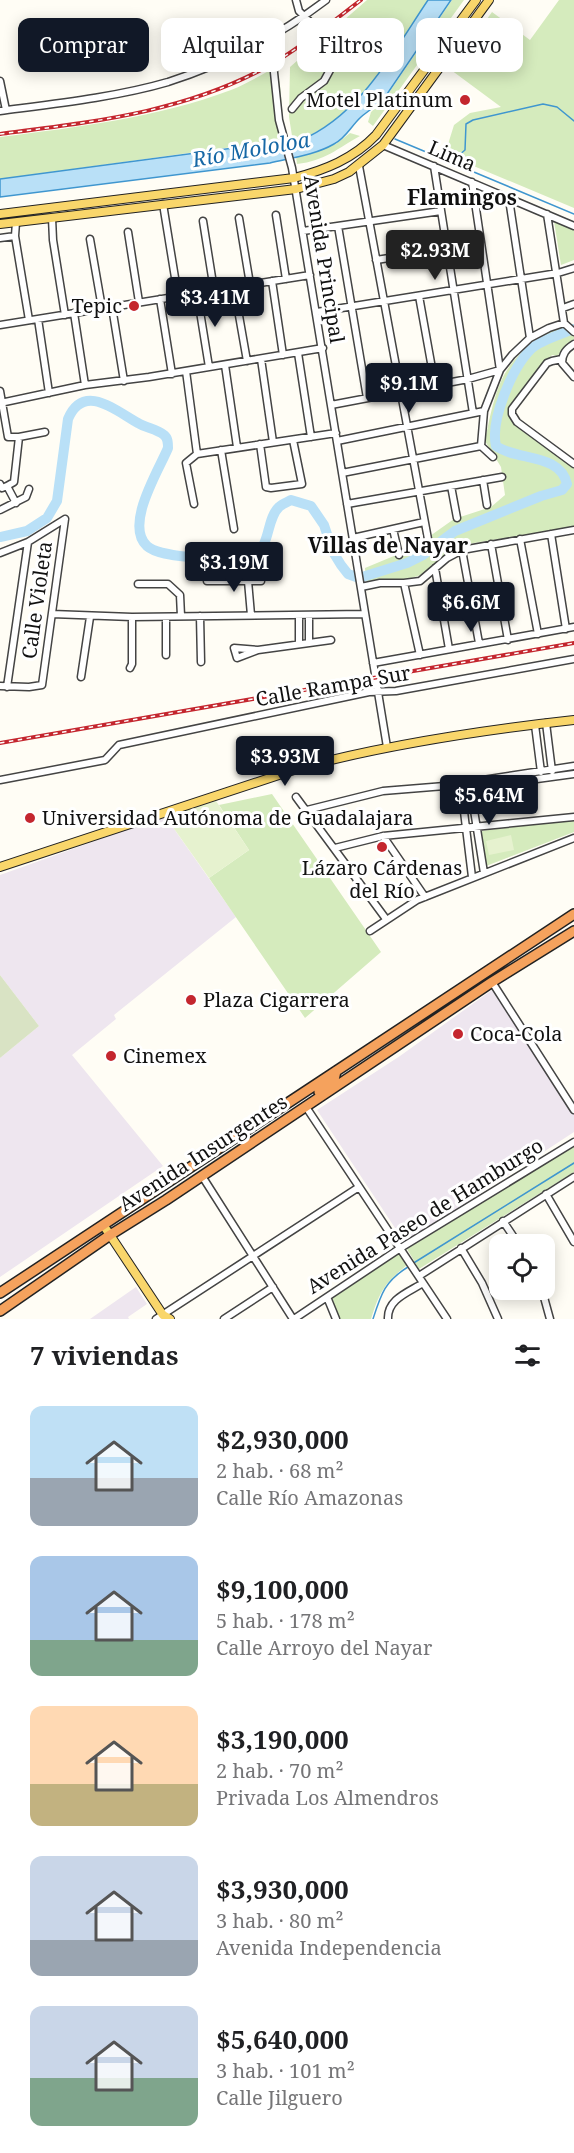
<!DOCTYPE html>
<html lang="es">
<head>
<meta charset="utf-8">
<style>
  body { margin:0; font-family:"Noto Serif",serif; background:#f2f2f2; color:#202124; height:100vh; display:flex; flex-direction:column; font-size:22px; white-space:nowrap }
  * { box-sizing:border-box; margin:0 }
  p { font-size:20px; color:#757577 }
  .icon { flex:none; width:33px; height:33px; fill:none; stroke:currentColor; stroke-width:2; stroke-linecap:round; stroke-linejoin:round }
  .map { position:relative; height:1319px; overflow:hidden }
  .drawer { display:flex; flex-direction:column; background:#fff; flex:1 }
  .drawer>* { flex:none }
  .banner { position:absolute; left:18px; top:18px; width:538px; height:54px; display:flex; gap:12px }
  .buttons { position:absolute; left:489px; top:1234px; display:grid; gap:12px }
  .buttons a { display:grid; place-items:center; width:66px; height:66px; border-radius:12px; background:#fff; box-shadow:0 3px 15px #0003; font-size:30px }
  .price { position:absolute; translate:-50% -51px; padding:0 14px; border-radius:6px; background:#111827; color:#fff; font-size:20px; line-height:39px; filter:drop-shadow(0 2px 3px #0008) }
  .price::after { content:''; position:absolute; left:50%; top:36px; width:18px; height:14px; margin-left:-9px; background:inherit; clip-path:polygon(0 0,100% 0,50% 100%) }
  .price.selected { background:#222; color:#fff }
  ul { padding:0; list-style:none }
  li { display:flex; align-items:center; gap:18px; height:150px; padding:0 30px }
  li span { display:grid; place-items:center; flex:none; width:168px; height:120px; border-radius:12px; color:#555 }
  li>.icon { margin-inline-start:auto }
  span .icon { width:72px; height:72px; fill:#fffc; stroke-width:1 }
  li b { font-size:26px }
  h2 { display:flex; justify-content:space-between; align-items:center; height:72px; padding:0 30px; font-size:26px }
  .chip { padding:0 21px; border-radius:12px; background:#fff; box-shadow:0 3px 15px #0003; font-size:21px; line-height:54px }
  .chip.selected { background:#111827; color:#fff }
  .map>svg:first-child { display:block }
  .industrial { fill:#eee6ef }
  .green { fill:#d5ebbd }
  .cemetery { fill:#d9e3c4 }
  .pitch { fill:#e6f2cf }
  .water { fill:#b9e0f7; stroke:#3f96cf; stroke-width:1.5 }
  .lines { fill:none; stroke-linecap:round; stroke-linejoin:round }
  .stream { stroke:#3f96cf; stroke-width:1.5 }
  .river { stroke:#b9e0f7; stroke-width:10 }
  .minor-casing { stroke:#444; stroke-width:9 }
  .major-casing { stroke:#222; stroke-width:10 }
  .highway-casing { stroke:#222; stroke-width:12 }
  .minor { stroke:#fff; stroke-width:6 }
  .major { stroke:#f9d66b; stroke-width:8 }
  .highway { stroke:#f5a25d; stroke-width:9 }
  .rail-casing { stroke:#c4262e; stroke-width:4 }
  .rail { stroke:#fff; stroke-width:1.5; stroke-dasharray:4.5; stroke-linecap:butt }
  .poi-dot { fill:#c4262e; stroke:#fff; stroke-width:2 }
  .labels { text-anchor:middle; stroke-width:6; stroke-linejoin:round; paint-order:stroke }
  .poi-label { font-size:20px; fill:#111; stroke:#fff; text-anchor:start }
  .street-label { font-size:20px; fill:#111; stroke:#fff }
  .water-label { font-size:21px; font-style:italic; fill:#1768a6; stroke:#fff }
  .neighbourhood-label { font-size:21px; font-weight:bold; fill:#111; stroke:#fff }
</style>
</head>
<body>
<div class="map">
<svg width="574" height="1319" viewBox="0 0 574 1319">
  <rect width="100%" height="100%" fill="#fffdf5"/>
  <!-- industrial -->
  <path class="industrial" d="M165,816L236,917L114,1015L116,1019L72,1055L163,1166L0,1277V1058L39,1026L0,975V875Z
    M492,990L574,1115V1132L405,1243L317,1110L400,1056Z
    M136,1287L147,1304L128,1317L129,1319H90Z"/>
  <!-- green -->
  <path class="green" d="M367,0H428C396,47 366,106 314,133C307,137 300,141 293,142L289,117L290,67Z
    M452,0H464L373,126L368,122L371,112L384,100Z
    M559,0H574V208L445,154L454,125L470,113L501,107L451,70L492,12L530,40Z
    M276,67L280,85L285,142L262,143L0,179V137C78,127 156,118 231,90C246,84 261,75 276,67Z
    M350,133L360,136C338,148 325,161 297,164L296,157L336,144Z
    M554,221L574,229V260L561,265Z
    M563,324L574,334V339L557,356L552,355L510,407L508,415L574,468V527L461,545L421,575L408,579L366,581L365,568L413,548L454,519L491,507L505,495L501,467L485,441C498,376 504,357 563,324Z
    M272,794L381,952L305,1018L209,878L249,850L219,805Z
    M574,820V832L486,866L480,831Z
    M574,1146V1172L419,1269L407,1249Z
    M399,1252L407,1265C384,1284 380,1291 371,1319H339L332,1297Z"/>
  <!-- cemetery -->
  <path class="cemetery" d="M0,975L39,1026L0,1058Z"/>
  <!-- pitch -->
  <path class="pitch" d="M216,801L249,850L209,878L165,816Z
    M511,835L514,850L489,855L486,841Z"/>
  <!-- water -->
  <path class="water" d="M428,0H451L383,100C376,106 368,111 361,117C351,126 346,138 334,144C315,155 291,158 270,163L0,197V179L263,144C274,143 289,145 299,141C360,116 393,52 428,0Z"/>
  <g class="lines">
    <!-- stream -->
    <path class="stream" d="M395,139L574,214
      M445,159L458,156L465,150L466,124L473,120L543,104L557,107L574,121
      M412,1264L574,1163
      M373,1319C381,1294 385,1281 408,1267"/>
    <!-- river -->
    <path class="river" d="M0,537L27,531L47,518L57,501L68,419C84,382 116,411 138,423C146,428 157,429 164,435C168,438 168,443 168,448C159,470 124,525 147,546C157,555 183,556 196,558C213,561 238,565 254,555C271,546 266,519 279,507C282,504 288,502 291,500L311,506L324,525L333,552L341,565L348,574L359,578L407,563L423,555L455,531L541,496L562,490L567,484C560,453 517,461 496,446C490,420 512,368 531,349C539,341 562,334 573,329"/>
    <!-- minor casing -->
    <g class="minor-casing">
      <path id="minor" d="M253,46L264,49L273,63L279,120L292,168L387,747
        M273,61C275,50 273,40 281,32
        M0,81L6,110
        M292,109L301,98L324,81L330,70L326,42L319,31L299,11L296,0
        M0,111C53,104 117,97 168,82C224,64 280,35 326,0
        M383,145L574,226
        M359,166L428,539
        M434,166L473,413
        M472,182L500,370L484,411L481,446L493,457
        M509,199L530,338
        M163,204L178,296
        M547,214L564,323
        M276,215L286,279
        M52,218L53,240L65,315
        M239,218L250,284
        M203,221L214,290
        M16,222L15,236L29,320
        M338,226L367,398
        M303,231L441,211
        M128,232L139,302
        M0,238L15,236
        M90,239L102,308
        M376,260L448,249
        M272,281L283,355
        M234,287L247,361
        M197,293L209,367
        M419,296L435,385
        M160,299L172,374
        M112,307L124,381
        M563,308L574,304
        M317,312L558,273L574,268
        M74,313L85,385
        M38,319L49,393
        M564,323L574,332
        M0,325L310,275
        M574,344C566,349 562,354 562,363L574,377
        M298,353L311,437
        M261,359L273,442
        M562,359L552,361L547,363L512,409V414L517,422L574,464
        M225,365L237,447
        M186,371L197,454L336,433
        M0,391L8,437H19L14,482L7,486
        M0,403L85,385L149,377L323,348
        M331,405L468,379L500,370L512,355L530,338L549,328L564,323
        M19,437L45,432
        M337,441L484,411
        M260,444L266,487L271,488L302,484L293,440
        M221,450L234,529
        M342,473L481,446
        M483,480L487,505
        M0,484L2,488L7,486
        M7,486L16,503
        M451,486L457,518
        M194,504L186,463L197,454
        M347,504L502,477
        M0,510L26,497L29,489
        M393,529L399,555
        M551,534L566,629
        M353,538L424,522
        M520,539L538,634
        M491,544L508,640
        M462,550L479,643
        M0,553L28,542L65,519
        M435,568L449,649
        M207,581H261
        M248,581L251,615
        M404,583L420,655
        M138,584H168L180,595L181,616
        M361,587L380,583H404L420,581L447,558L462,550L574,530
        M52,614L132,617L365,614
        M299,615V644
        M309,615V643
        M200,616L201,662
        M166,617V655
        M258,650L237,658L234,648L258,650L331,640
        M373,663L574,627
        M130,668L132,664V617
        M81,677L90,617
        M0,686L29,687L42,685L65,519
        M7,687L28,542
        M546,723L552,771
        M535,725L541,772
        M0,780L105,760L119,745L369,692L396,691L574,659
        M457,785L461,789L470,788L574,774
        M470,785L484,873
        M461,787L472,877
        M296,797L386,919
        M307,810L383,791L457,785L470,782L574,766
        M383,836L425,897
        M335,848L383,836L574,817
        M370,931L417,900L574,838
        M492,982L574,1110
        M306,1107L447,1319
        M202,1176L293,1319
        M546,1194L574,1242
        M503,1221L519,1245
        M461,1248L482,1283L498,1319
        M419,1276L574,1177
        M542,1290L550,1319
        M327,1297L336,1319
        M156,1319L359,1187
        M224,1319L273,1287
        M294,1319L399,1249L574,1142
        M388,1319C387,1299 409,1292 423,1283"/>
    </g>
    <!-- major casing -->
    <g class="major-casing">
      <path id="major" d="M0,214L294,178C325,170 353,159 376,135L476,0
        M0,224L296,189L334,179L349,172L383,145L489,0
        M0,867L303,767C391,744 483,730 574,720
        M104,1226L163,1315L170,1319"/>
    </g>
    <!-- highway casing -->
    <g class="highway-casing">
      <path id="highway" d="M319,1092L334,1080L336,1071
        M0,1293L574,914
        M0,1311L110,1235L166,1200L492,982L574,931"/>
    </g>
    <!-- minor -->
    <use href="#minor" class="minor"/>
    <!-- major -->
    <use href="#major" class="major"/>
    <!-- highway -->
    <use href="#highway" class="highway"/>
    <!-- rail casing -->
    <g class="rail-casing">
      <path id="rail" d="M0,134C93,122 188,112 272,64C303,46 332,22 361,0
        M0,743L574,643"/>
    </g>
    <!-- rail -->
    <use href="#rail" class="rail"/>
  </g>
  <!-- markers -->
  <g class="poi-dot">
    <circle cx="465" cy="100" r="6"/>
    <circle cx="134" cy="306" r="6"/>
    <circle cx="30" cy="818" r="6"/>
    <circle cx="382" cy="847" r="6"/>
    <circle cx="191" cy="1000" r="6"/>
    <circle cx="458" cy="1034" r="6"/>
    <circle cx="111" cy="1056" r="6"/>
  </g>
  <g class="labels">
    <!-- poi labels -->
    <g class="poi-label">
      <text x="453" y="107" text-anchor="end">Motel Platinum</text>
      <text x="122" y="313" text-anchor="end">Tepic</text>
      <text x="42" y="825">Universidad Autónoma de Guadalajara</text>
      <text x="382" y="875" text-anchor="middle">Lázaro Cárdenas<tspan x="382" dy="23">del Río</tspan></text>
      <text x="203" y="1007">Plaza Cigarrera</text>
      <text x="470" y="1041">Coca-Cola</text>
      <text x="123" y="1063">Cinemex</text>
    </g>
    <!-- street labels -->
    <g class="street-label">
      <text transform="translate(452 156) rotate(23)" y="7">Lima</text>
      <text transform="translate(324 259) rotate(81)" y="7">Avenida Principal</text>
      <text transform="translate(37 600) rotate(-82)" y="7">Calle Violeta</text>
      <text transform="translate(333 686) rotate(-10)" y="7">Calle Rampa Sur</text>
      <text transform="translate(203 1153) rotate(-33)" y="7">Avenida Insurgentes</text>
      <text transform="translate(425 1216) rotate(-32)" y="7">Avenida Paseo de Hamburgo</text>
    </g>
    <!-- water labels -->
    <g class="water-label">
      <text transform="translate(251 150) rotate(-10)" y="7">Río Mololoa</text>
    </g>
    <!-- neighbourhood labels -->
    <g class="neighbourhood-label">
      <text x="462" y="205">Flamingos</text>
      <text x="388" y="553">Villas de Nayar</text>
    </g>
  </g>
</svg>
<div class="buttons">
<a><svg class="icon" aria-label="locate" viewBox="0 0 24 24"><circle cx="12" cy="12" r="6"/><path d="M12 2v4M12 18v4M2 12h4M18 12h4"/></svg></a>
</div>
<b class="price selected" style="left:435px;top:281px">$2.93M</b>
<b class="price" style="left:215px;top:328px">$3.41M</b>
<b class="price" style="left:409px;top:414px">$9.1M</b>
<b class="price" style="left:234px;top:593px">$3.19M</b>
<b class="price" style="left:471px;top:633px">$6.6M</b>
<b class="price" style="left:285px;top:787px">$3.93M</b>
<b class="price" style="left:489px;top:826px">$5.64M</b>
<div class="banner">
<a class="chip selected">Comprar</a>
<a class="chip">Alquilar</a>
<a class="chip">Filtros</a>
<a class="chip">Nuevo</a>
</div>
</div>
<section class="drawer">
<h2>7 viviendas<svg class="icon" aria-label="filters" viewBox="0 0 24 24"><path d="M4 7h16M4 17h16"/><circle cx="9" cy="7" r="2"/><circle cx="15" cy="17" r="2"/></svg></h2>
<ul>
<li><span style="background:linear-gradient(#bfe0f5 60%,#9aa5b1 0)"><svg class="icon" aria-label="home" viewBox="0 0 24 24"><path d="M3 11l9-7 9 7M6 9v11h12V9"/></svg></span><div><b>$2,930,000</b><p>2 hab. · 68 m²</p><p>Calle Río Amazonas</p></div></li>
<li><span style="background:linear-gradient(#a9c7e8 70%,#7fa58c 0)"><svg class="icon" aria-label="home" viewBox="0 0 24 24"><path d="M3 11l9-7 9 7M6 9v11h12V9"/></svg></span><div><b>$9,100,000</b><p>5 hab. · 178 m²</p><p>Calle Arroyo del Nayar</p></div></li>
<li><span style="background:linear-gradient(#ffd9b3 65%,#c2b280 0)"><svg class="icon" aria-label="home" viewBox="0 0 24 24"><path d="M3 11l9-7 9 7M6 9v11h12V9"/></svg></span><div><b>$3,190,000</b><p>2 hab. · 70 m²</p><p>Privada Los Almendros</p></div></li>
<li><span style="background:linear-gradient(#c9d6e8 70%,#9aa5b1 0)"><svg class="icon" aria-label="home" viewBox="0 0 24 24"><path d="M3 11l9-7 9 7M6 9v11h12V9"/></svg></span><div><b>$3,930,000</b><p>3 hab. · 80 m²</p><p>Avenida Independencia</p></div></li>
<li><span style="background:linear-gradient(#c9d6e8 60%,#7fa58c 0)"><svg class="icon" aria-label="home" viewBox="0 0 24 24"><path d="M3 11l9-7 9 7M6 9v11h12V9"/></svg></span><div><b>$5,640,000</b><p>3 hab. · 101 m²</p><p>Calle Jilguero</p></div></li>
</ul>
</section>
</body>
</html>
